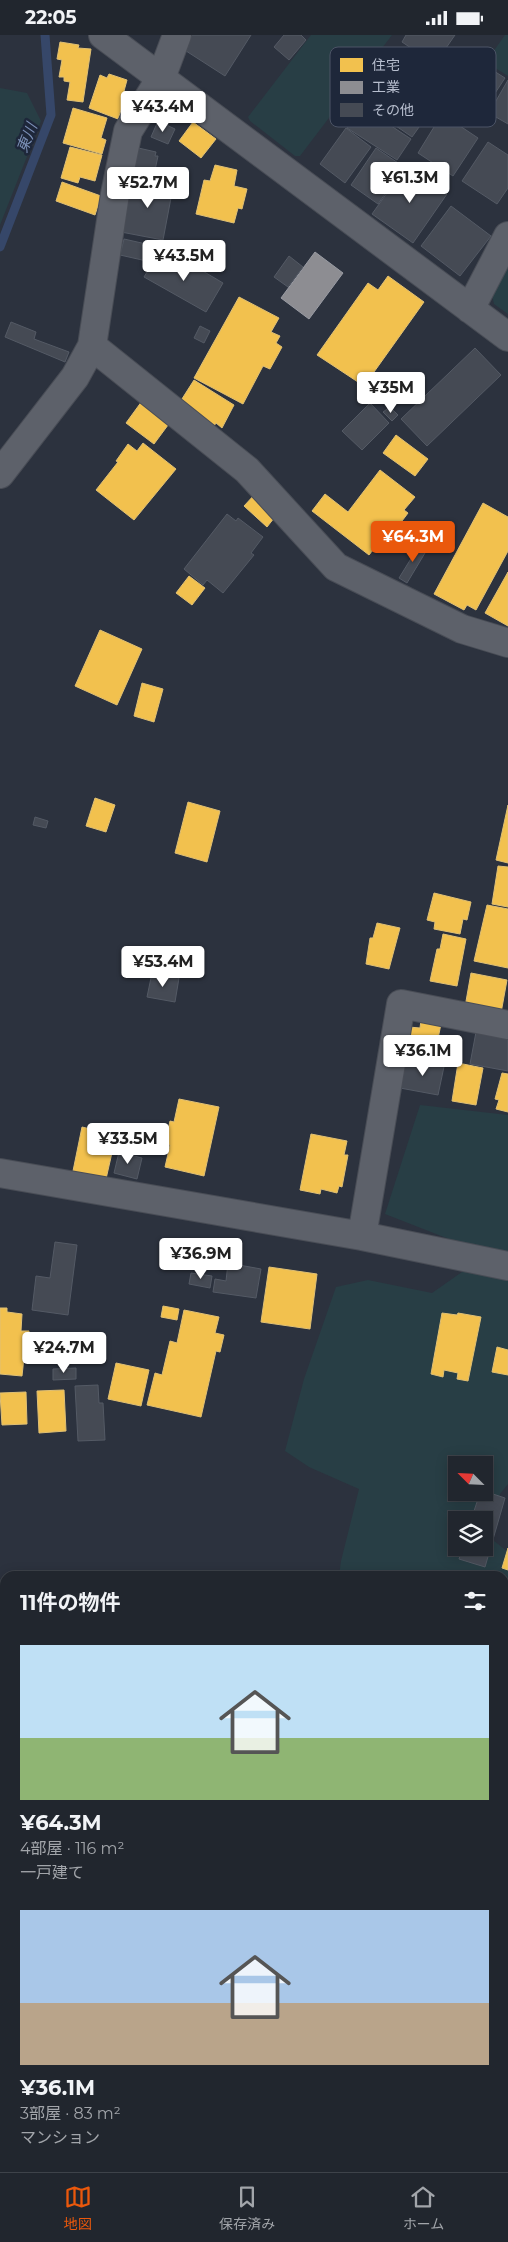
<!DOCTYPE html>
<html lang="ja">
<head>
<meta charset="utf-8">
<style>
  body { margin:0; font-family:Montserrat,"Noto Sans JP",sans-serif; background:#292e36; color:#f1f3f6; height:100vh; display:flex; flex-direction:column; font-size:19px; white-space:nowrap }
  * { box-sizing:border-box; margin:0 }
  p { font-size:16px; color:#a2a5aa }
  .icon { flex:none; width:28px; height:28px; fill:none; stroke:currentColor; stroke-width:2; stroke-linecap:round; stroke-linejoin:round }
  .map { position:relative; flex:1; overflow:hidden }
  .sheet { position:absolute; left:0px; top:1536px; width:509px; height:601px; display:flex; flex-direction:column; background:#21262e; border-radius:15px 15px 0 0; box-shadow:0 2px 12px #0003,0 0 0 1px #3e434a }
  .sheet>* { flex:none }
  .needle { width:32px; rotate:294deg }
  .tools { position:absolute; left:448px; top:1421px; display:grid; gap:10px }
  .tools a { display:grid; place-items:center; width:45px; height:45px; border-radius:0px; background:#21262e; box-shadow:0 2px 12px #0003,0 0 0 1px #3e434a; font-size:25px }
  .price { position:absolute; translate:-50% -42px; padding:0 11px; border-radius:5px; background:#fff; color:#222; font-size:16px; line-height:32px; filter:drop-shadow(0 1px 2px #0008) }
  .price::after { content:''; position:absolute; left:50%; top:30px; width:15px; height:11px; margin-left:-8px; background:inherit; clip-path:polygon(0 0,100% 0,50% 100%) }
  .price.current { background:#ea580c; color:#fff }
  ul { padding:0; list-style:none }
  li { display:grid; align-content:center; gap:10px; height:265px; padding:0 20px }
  li span { display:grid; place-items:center; height:155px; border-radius:0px; color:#555 }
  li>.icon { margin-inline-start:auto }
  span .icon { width:90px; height:90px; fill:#fffc; stroke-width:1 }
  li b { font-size:21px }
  h2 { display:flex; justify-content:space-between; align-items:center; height:60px; padding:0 20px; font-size:21px }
  .status { display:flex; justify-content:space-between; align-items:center; height:35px; padding:0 25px; background:#21262e; direction:ltr }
  .status svg { height:14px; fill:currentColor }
  .menu { display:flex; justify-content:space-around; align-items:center; height:70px; border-top:1px solid #3e434a; background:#21262e; font-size:14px; color:#a2a5aa }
  .menu a { display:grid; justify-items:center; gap:2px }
  .menu .current { color:#ea580c }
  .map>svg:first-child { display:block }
  .green { fill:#283e45; fill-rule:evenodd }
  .homes { fill:#f2c14e; stroke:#e0c074 }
  .industry { fill:#8d8d92; stroke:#9a9ca4 }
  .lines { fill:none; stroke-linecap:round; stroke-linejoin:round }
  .stream { stroke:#364769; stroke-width:9 }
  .building { fill:#454a54; stroke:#545a65 }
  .minor-casing { stroke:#494d56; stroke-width:30 }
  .minor { stroke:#5d616a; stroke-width:28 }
  .labels { text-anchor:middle; stroke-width:5; stroke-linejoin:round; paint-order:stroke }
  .water-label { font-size:15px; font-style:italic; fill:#7c90b7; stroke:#1e273a }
  .key { fill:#1e273a; stroke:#4c5466; stroke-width:1 }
  .key-label { font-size:14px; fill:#b7bece }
</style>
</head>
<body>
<div class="status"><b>22:05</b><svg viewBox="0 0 49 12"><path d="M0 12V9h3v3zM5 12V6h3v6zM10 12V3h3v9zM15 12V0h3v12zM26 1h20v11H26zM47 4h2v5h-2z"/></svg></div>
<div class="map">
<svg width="508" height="2137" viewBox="0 0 508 2137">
  <rect width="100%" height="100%" fill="#2c323e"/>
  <!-- green -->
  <path class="green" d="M311,0H392L300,121H295L250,86L248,82Z
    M505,0H508V41L489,29L488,24Z
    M0,53L27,58L41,86L0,190Z
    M508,222V279L494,269L491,256Z
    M420,1070L508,1080V1449L500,1459L489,1502L508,1517V1579L505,1610L504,1541H339L341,1526L359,1454L309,1432L285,1416L304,1344L336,1252L368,1245L432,1258L462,1237L449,1204L385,1179ZM456,1430H484V1458H456ZM456,1485H484V1512H456Z"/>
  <!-- homes -->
  <path class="homes" d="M60,7L79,10L78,13L91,14L83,67L67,65L70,47L64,46V42H59L62,25L57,24Z
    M109,39L127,45L124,56L127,57L118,84L89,73L100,40L107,43Z
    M73,73L107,83L101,103L106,105L102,119L63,108Z
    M193,87L216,104L201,123L179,106Z
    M70,112L102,120L95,146L80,142L78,148L61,143Z
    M215,130L237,135L234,151L247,154L242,174L238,173L234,188L196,179L204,145L210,146Z
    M62,147L101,161L95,180L56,166Z
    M388,241L424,267L364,351L317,320L368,248L378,255Z
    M239,262L279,283L271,297L280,301L276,308L282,312L270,334L263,331L243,369L194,343Z
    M194,345L234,370L222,393L216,388L214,391L180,367Z
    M142,366L171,386L154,409L126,388Z
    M396,400L428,424L415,441L383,418Z
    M143,408L176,434L134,485L96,455L118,427L116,426L128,409L137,416Z
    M380,435L415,462L404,475L408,478L399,490L395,487L369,520L312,476L325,459L348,477Z
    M256,458L278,478L267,492L244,471Z
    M483,468L508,482V516L476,575L467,570L464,575L434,559Z
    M508,537V591L485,578Z
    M189,541L205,553L192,570L176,558Z
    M100,595L142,614L117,670L75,651Z
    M142,648L163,654L154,687L134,681Z
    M95,763L115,770L106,797L86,791Z
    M188,767L220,776L207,827L175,818Z
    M508,770V828L496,825Z
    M498,831L508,832V872L492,869Z
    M434,858L471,867L467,885L463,884L460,899L434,894L435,887L427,885Z
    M487,870L508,874V933L474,926Z
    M377,888L400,893L389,934L366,929L370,903H373Z
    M443,899L466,904L457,951L430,946L437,914H440Z
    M471,938L507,945L501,978L465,972Z
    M421,985L441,989L434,1023L404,1017L409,992L420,993Z
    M458,1028L483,1033L476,1070L452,1066Z
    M502,1038L508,1039V1077L496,1074L499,1065L495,1064Z
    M179,1064L219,1072L204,1141L165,1132L170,1110L165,1109L170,1086L174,1087Z
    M82,1092L116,1100L106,1144L73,1136Z
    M311,1099L347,1106L344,1120H348L342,1152L339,1151L337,1158L321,1154L320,1159L300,1155Z
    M269,1232L317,1239L310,1294L261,1287Z
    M163,1271L179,1274L177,1285L161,1282Z
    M0,1273H7V1277L22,1279L21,1296H29L28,1314L25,1313L22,1341L0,1339Z
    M184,1275L219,1282L215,1298L224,1300L220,1317L216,1316L201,1382L147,1370L155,1338L162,1340L170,1306L177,1308Z
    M442,1278L457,1280L458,1278L481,1282L468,1346L457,1344L458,1338L444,1335L443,1342L431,1339Z
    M497,1312L508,1315V1340L492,1337Z
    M116,1328L149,1335L141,1371L108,1364Z
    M64,1355L66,1396L39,1398L37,1356Z
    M26,1357L27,1389L2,1390L0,1358Z
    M508,1513V1535L502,1533Z
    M279,2132H318L316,2137H277Z
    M360,2132H393L391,2137H358Z
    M409,2132H454L451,2137H406Z"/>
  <!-- industry -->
  <path class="industry" d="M315,217L343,238L309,284L281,263Z
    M0,1829L5,1831V1906L2,1913H0Z"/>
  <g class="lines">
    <!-- stream -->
    <path class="stream" d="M0,212L51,80L45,0"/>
  </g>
  <!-- building -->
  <path class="building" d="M192,0H251L225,41L183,14Z
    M284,0H301L306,5L289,25L274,12Z
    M406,0H455L435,29L402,7Z
    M478,26L505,43L482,78L455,61Z
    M380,45L429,78L412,102L364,69Z
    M508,45V89L489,78Z
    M361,71L411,104L397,125L347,93Z
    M442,79L478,103L453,141L418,118Z
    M158,86L175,94L168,109L151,102Z
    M346,93L371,112L345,148L320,129Z
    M488,107L508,120V153L497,169L462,146Z
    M134,112L156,117L155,121H158L154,140L150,139L148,150L125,145Z
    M376,113L404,132L378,169L351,150Z
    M407,130L447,159L413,208L372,179Z
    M150,142L174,147L163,205L121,197L130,147L147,151Z
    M451,171L491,201L460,241L421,211Z
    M124,204L155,211L151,227L120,220Z
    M159,217L193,237L196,232L223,248L206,277L144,242Z
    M289,221L303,232L288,252L274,242Z
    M11,287L36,297L34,304L69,317L65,327L5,302Z
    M200,291L210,296L204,308L194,303Z
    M475,313L501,340L427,411L401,384Z
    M370,368L389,388L362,415L342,396Z
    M390,372L398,380L392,386L383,377Z
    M227,479L236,486L238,483L263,502L251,518L254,520L223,558L207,545L203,550L184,534Z
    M420,509L428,513L407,548L399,543Z
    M35,782L48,786L46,793L33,790Z
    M152,938L179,943L175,967L147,962Z
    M476,997L508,1003V1036L470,1029Z
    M425,1023L445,1027L438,1060L400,1053L404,1028L423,1032Z
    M119,1117L142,1123L137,1144L114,1138Z
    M55,1207L77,1210L68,1280L32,1275L36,1241L50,1243Z
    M228,1228L261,1234L256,1263L213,1257L215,1244L226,1246Z
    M191,1238L212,1241L210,1253L189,1249Z
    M76,1333V1344L53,1345V1334Z
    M98,1350L99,1368H103L105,1405L78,1406L75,1351Z
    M484,1456L505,1463L485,1532L459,1524L463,1512H484V1485H471L480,1458Z"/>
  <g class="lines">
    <!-- minor casing -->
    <g class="minor-casing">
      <path id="minor" d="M103,0L508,302
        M470,274L508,201
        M92,311L247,435L336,532L462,594L508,608
        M0,439L75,342L92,311L115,159L128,96L161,43L177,0
        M0,1138L362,1201L508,1231
        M362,1201L401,969L508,990
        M0,1808L5,1810
        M502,2132L504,2137"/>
    </g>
    <!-- minor -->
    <use href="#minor" class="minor"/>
  </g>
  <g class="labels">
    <!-- water labels -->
    <g class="water-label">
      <text transform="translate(27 103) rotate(-69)" y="5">東川</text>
    </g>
  </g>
  <!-- legend -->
  <rect x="330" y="12" width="166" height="80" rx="8" class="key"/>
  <rect x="340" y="23" width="23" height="14" fill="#f2c14e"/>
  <rect x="340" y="46" width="23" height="13" fill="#8d8d92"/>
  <rect x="340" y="68" width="23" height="14" fill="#454a54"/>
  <g class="key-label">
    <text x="372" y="35">住宅</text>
    <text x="372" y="57">工業</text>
    <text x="372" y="80">その他</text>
  </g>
</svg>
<div class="tools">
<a><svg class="needle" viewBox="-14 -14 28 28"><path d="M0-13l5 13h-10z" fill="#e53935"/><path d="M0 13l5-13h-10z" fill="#a2a5aa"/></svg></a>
<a><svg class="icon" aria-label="layers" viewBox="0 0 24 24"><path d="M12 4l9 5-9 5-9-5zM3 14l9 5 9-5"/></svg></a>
</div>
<b class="price" style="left:163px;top:98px">¥43.4M</b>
<b class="price" style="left:410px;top:169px">¥61.3M</b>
<b class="price" style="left:148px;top:174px">¥52.7M</b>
<b class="price" style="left:184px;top:247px">¥43.5M</b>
<b class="price" style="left:391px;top:379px">¥35M</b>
<b class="price current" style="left:413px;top:528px">¥64.3M</b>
<b class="price" style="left:163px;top:953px">¥53.4M</b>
<b class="price" style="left:423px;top:1042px">¥36.1M</b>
<b class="price" style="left:128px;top:1130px">¥33.5M</b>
<b class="price" style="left:201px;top:1245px">¥36.9M</b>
<b class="price" style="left:64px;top:1339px">¥24.7M</b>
<section class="sheet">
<h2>11件の物件<svg class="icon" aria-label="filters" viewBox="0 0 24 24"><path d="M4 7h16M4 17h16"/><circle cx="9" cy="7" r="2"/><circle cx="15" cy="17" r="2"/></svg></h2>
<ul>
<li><span style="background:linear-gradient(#bfe0f5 60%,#8fb573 0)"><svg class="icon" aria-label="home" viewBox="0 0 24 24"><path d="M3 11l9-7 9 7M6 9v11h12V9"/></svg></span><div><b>¥64.3M</b><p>4部屋 · 116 m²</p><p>一戸建て</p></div></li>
<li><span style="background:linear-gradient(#a9c7e8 60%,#b9a48a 0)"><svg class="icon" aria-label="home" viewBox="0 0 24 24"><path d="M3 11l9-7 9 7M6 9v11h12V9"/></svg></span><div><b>¥36.1M</b><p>3部屋 · 83 m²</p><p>マンション</p></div></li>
</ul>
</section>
</div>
<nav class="menu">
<a class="current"><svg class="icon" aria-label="map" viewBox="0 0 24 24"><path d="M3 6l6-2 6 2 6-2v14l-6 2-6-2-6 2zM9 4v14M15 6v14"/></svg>地図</a>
<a><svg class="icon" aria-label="saved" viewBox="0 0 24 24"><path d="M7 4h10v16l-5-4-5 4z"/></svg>保存済み</a>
<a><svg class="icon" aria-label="home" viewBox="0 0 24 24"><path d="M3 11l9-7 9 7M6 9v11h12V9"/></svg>ホーム</a>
</nav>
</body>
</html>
